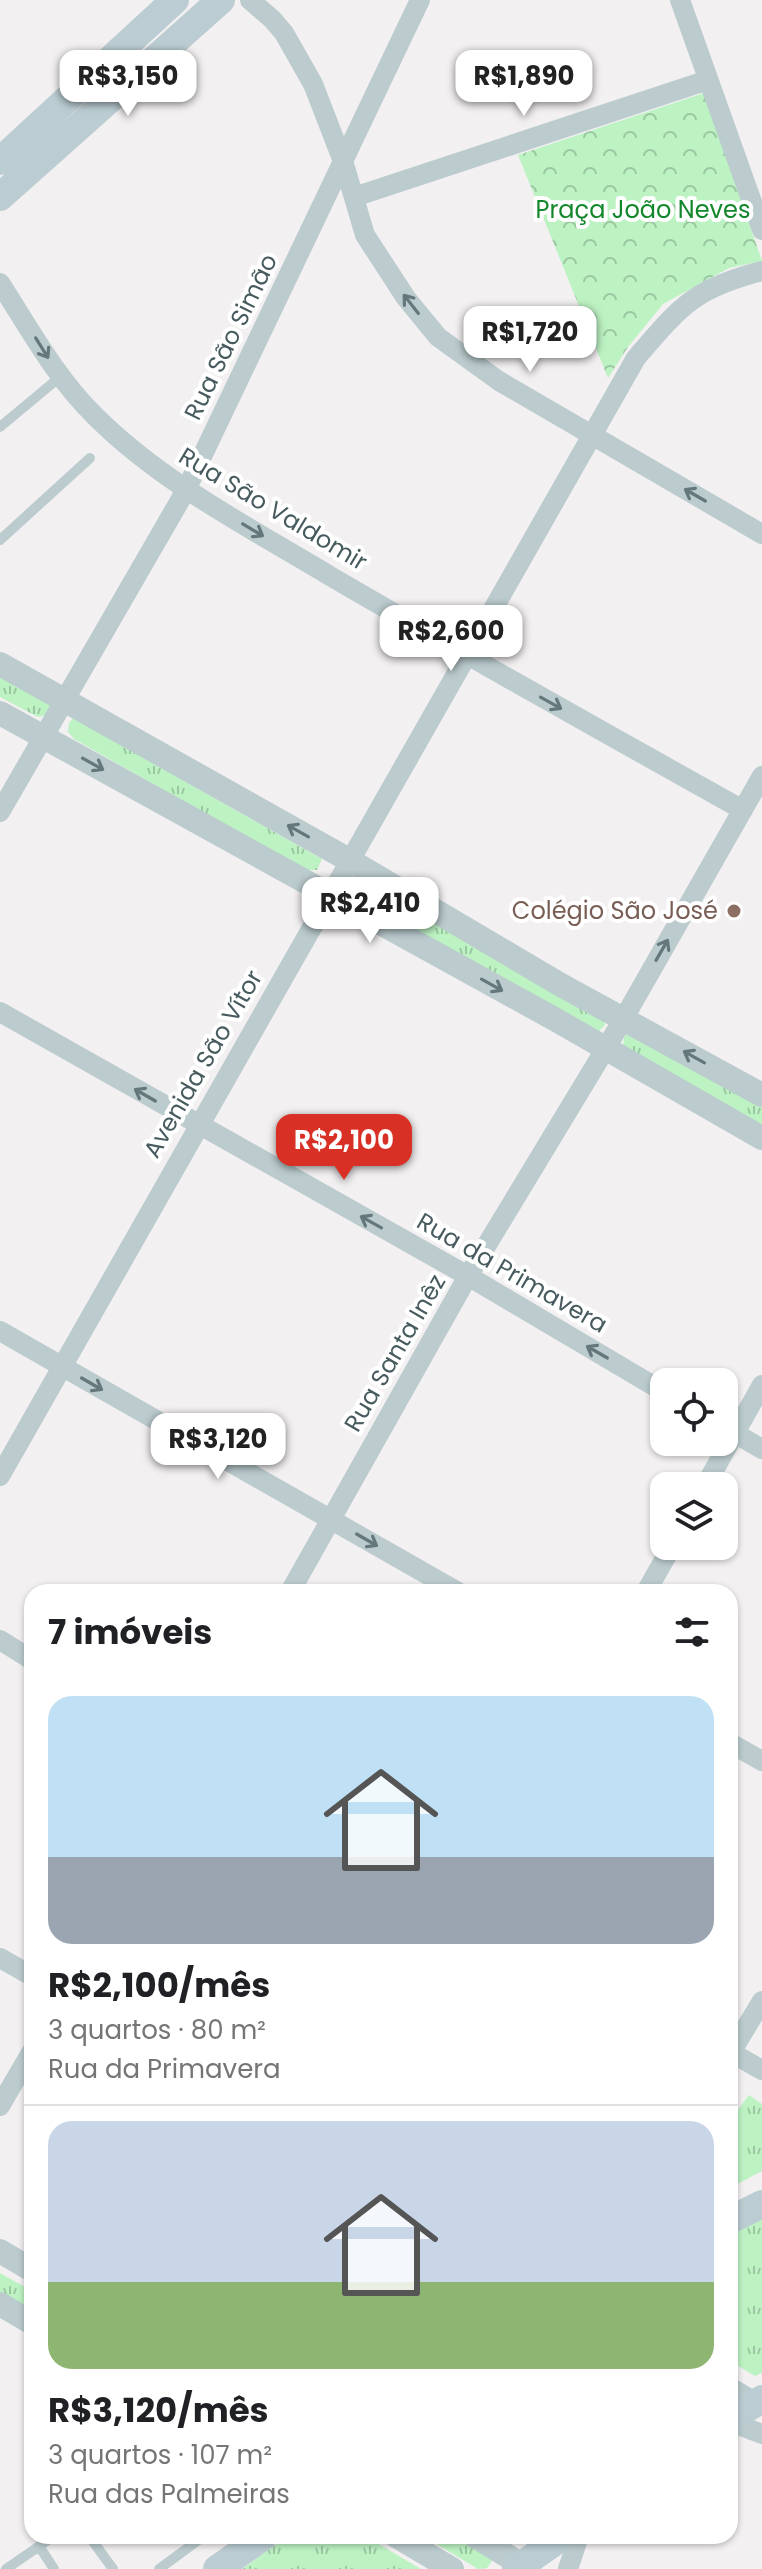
<!DOCTYPE html>
<html lang="pt">
<head>
<meta charset="utf-8">
<style>
  body { margin:0; font-family:Poppins,sans-serif; background:#f2f2f2; color:#202124; height:100vh; display:flex; flex-direction:column; font-size:30px; white-space:nowrap }
  * { box-sizing:border-box; margin:0 }
  p { font-size:26px; color:#757577 }
  .icon { flex:none; width:44px; height:44px; fill:none; stroke:currentColor; stroke-width:2; stroke-linecap:round; stroke-linejoin:round }
  .map { position:relative; flex:1; overflow:hidden }
  .drawer { position:absolute; left:24px; top:1584px; width:714px; height:960px; display:flex; flex-direction:column; background:#fff; border-radius:24px; box-shadow:0 2px 6px #0004 }
  .drawer>* { flex:none }
  .fabs { position:absolute; left:650px; top:1368px; display:grid; gap:16px }
  .fabs a { display:grid; place-items:center; width:88px; height:88px; border-radius:16px; background:#fff; box-shadow:0 2px 6px #0004; font-size:40px }
  .price { position:absolute; translate:-50% -68px; padding:0 18px; border-radius:16px; background:#fff; color:#222; font-size:26px; line-height:52px; filter:drop-shadow(0 2px 4px #0008) }
  .price::after { content:''; position:absolute; left:50%; top:48px; width:24px; height:18px; margin-left:-12px; background:inherit; clip-path:polygon(0 0,100% 0,50% 100%) }
  .price.selected { background:#d93025; color:#fff }
  ul { padding:0; list-style:none }
  li { display:grid; align-content:center; gap:16px; height:424px; padding:0 24px }
  li+li { border-top:2px solid #e0e0e0 }
  li span { display:grid; place-items:center; height:248px; border-radius:24px; color:#555 }
  li>.icon { margin-inline-start:auto }
  span .icon { width:144px; height:144px; fill:#fffc; stroke-width:1 }
  li b { font-size:34px }
  h2 { display:flex; justify-content:space-between; align-items:center; height:96px; padding:0 24px; font-size:34px }
  .map>svg:first-child { display:block }
  .grass { fill:url(#grass-tufts) }
  .park { fill:url(#park-crowns) }
  .lines { fill:none; stroke-linecap:round; stroke-linejoin:round }
  .service { stroke:#bbcbce; stroke-width:10 }
  .minor { stroke:#bbcbce; stroke-width:20 }
  .tertiary { stroke:#bbcbce; stroke-width:24 }
  .secondary { stroke:#bbcdd3; stroke-width:28 }
  .oneway { stroke:#64777b }
  .education-dot { fill:#8d6e63; stroke:#fff; stroke-width:3 }
  .labels { text-anchor:middle; stroke-width:8; stroke-linejoin:round; paint-order:stroke }
  .park-label { font-size:24px; fill:#12872c; stroke:#fff }
  .street-label { font-size:24px; fill:#475b5f; stroke:#fff }
  .education-label { font-size:24px; fill:#785e54; stroke:#fff; text-anchor:end }
</style>
</head>
<body>
<div class="map">
<svg width="762" height="2569" viewBox="0 0 762 2569">
  <defs>
    <pattern id="grass-tufts" width="24" height="20" patternUnits="userSpaceOnUse" patternTransform="scale(2)"><rect width="24" height="20" fill="#bdf2c3"/><path d="M3 7l-1-3M5 7V3M7 7l1-3M15 17l-1-3M17 17v-4M19 17l1-3" fill="none" stroke="#9bc7a2"/></pattern>
    <pattern id="park-crowns" width="20" height="18" patternUnits="userSpaceOnUse" patternTransform="scale(2)"><rect width="20" height="18" fill="#bdf2c3"/><path d="M2 6a3 3 0 1 1 6 0M12 15a3 3 0 1 1 6 0" fill="none" stroke="#9bc7a2"/></pattern>
  </defs>
  <rect width="100%" height="100%" fill="#f3f0f1"/>
  <!-- grass -->
  <path class="grass" d="M0,670L52,701L47,715L38,717L0,697Z
    M73,718L322,859L317,870H308L287,860L74,739L68,732L69,723Z
    M361,876L603,1016L605,1025L599,1031L349,896C348,885 350,881 361,876Z
    M628,1032L762,1106V1133L623,1046L624,1038Z
    M749,2095L762,2104V2171L730,2188V2120Z
    M762,2216V2373L755,2376L730,2361V2231Z
    M0,2273L32,2291V2314L0,2295Z
    M288,2536H365L421,2569H242Z
    M423,2536C448,2536 481,2533 492,2561L487,2568L478,2569Z"/>
  <!-- park -->
  <path class="park" d="M704,93L762,261L729,268L663,304L628,347L608,378L518,155Z"/>
  <g class="lines">
    <!-- service -->
    <path class="service" d="M0,427L60,377
      M0,540L90,458
      M89,2536L113,2569
      M39,2546L54,2569
      M6,2569L54,2536
      M159,2569L204,2536"/>
    <!-- minor -->
    <path class="minor" d="M250,0L272,19L284,33L313,84L344,164L365,235L406,298L438,337L499,381L762,534
      M680,0L762,230
      M354,197L708,80
      M0,283C29,328 56,378 95,416C162,483 249,527 330,576C467,656 605,733 743,810
      M0,812L186,490L420,0
      M0,1012L468,1276L664,1392
      M0,1331L458,1592
      M724,1427L762,1449
      M0,1476L636,358C681,306 693,289 762,271
      M705,1486L762,1385
      M290,1592L468,1276L624,1018L762,776
      M646,1592L672,1546
      M0,1640L32,1660
      M730,1743L762,1761
      M0,1958L32,1976
      M730,2052L762,2070
      M730,2054L762,2001
      M0,2106L32,2051
      M730,2387L755,2402
      M730,2422L762,2434
      M568,2569L579,2536"/>
    <!-- tertiary -->
    <path class="tertiary" d="M0,664L349,860L561,985L762,1095
      M0,713L558,1021L762,1138
      M0,2251L32,2270
      M0,2304L32,2323
      M396,2536L452,2569
      M475,2536L522,2565"/>
    <!-- secondary -->
    <path class="secondary" d="M0,161L175,0
      M0,197L221,0
      M730,2220L762,2204
      M730,2419L762,2399
      M217,2569L264,2536
      M516,2569L563,2536"/>
  </g>
  <!-- one-way arrows -->
  <defs><path id="oneway-shaft" d="M-6 0H5M1.5-3L5.5 0L1.5 3" fill="none" stroke-width="1.6" stroke-linecap="round" stroke-linejoin="round" transform="scale(2)"/></defs>
  <g class="oneway">
    <use href="#oneway-shaft" transform="translate(411 304) rotate(-128)"/>
    <use href="#oneway-shaft" transform="translate(42 348) rotate(58)"/>
    <use href="#oneway-shaft" transform="translate(695 495) rotate(-150)"/>
    <use href="#oneway-shaft" transform="translate(253 530) rotate(31)"/>
    <use href="#oneway-shaft" transform="translate(551 703) rotate(29)"/>
    <use href="#oneway-shaft" transform="translate(93 764) rotate(29)"/>
    <use href="#oneway-shaft" transform="translate(298 831) rotate(-151)"/>
    <use href="#oneway-shaft" transform="translate(662 950) rotate(-60)"/>
    <use href="#oneway-shaft" transform="translate(492 985) rotate(29)"/>
    <use href="#oneway-shaft" transform="translate(694 1057) rotate(-151)"/>
    <use href="#oneway-shaft" transform="translate(145 1095) rotate(-150)"/>
    <use href="#oneway-shaft" transform="translate(371 1222) rotate(-151)"/>
    <use href="#oneway-shaft" transform="translate(597 1352) rotate(-150)"/>
    <use href="#oneway-shaft" transform="translate(92 1384) rotate(30)"/>
    <use href="#oneway-shaft" transform="translate(367 1540) rotate(30)"/>
  </g>
  <!-- markers -->
  <circle class="education-dot" cx="734" cy="911" r="8"/>
  <g class="labels">
    <!-- park labels -->
    <g class="park-label">
      <text x="643" y="218">Praça João Neves</text>
    </g>
    <!-- street labels -->
    <g class="street-label">
      <text transform="translate(231 337) rotate(-64)" y="8">Rua São Simão</text>
      <text transform="translate(273 509) rotate(31)" y="8">Rua São Valdomir</text>
      <text transform="translate(203 1064) rotate(-60)" y="8">Avenida São Vítor</text>
      <text transform="translate(512 1273) rotate(30)" y="8">Rua da Primavera</text>
      <text transform="translate(395 1353) rotate(-60)" y="8">Rua Santa Inêz</text>
    </g>
    <!-- education labels -->
    <g class="education-label">
      <text x="718" y="919">Colégio São José</text>
    </g>
  </g>
</svg>
<div class="fabs">
<a><svg class="icon" aria-label="locate" viewBox="0 0 24 24"><circle cx="12" cy="12" r="6"/><path d="M12 2v4M12 18v4M2 12h4M18 12h4"/></svg></a>
<a><svg class="icon" aria-label="layers" viewBox="0 0 24 24"><path d="M12 4l9 5-9 5-9-5zM3 14l9 5 9-5"/></svg></a>
</div>
<b class="price" style="left:128px;top:118px">R$3,150</b>
<b class="price" style="left:524px;top:118px">R$1,890</b>
<b class="price" style="left:530px;top:374px">R$1,720</b>
<b class="price" style="left:451px;top:673px">R$2,600</b>
<b class="price" style="left:370px;top:945px">R$2,410</b>
<b class="price selected" style="left:344px;top:1182px">R$2,100</b>
<b class="price" style="left:218px;top:1481px">R$3,120</b>
<section class="drawer">
<h2>7 imóveis<svg class="icon" aria-label="filters" viewBox="0 0 24 24"><path d="M4 7h16M4 17h16"/><circle cx="9" cy="7" r="2"/><circle cx="15" cy="17" r="2"/></svg></h2>
<ul>
<li><span style="background:linear-gradient(#bfe0f5 65%,#9aa5b1 0)"><svg class="icon" aria-label="home" viewBox="0 0 24 24"><path d="M3 11l9-7 9 7M6 9v11h12V9"/></svg></span><div><b>R$2,100/mês</b><p>3 quartos · 80 m²</p><p>Rua da Primavera</p></div></li>
<li><span style="background:linear-gradient(#c9d6e8 65%,#8fb573 0)"><svg class="icon" aria-label="home" viewBox="0 0 24 24"><path d="M3 11l9-7 9 7M6 9v11h12V9"/></svg></span><div><b>R$3,120/mês</b><p>3 quartos · 107 m²</p><p>Rua das Palmeiras</p></div></li>
</ul>
</section>
</div>
</body>
</html>
